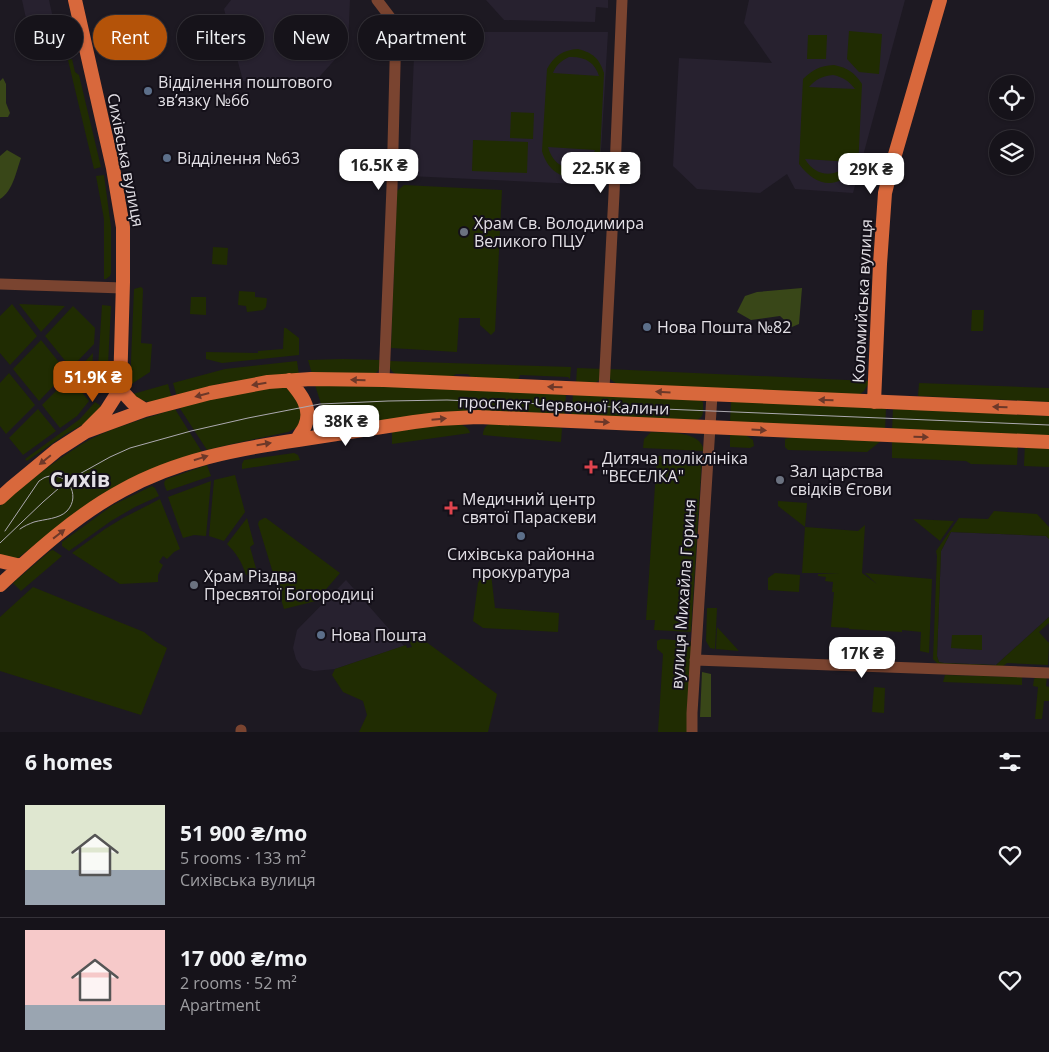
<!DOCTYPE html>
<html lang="en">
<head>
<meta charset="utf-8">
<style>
  body { margin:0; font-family:"Open Sans",sans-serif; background:#1f1c23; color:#f1f3f6; height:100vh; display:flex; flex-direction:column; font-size:19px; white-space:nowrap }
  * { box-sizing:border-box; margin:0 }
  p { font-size:16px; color:#9e9ea2 }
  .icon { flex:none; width:28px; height:28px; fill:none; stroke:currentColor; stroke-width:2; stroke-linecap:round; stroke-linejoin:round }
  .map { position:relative; height:732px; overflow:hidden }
  .sheet { display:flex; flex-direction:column; background:#16131a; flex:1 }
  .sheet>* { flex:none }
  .guide { position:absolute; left:15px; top:15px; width:500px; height:45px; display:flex; gap:10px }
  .buttons { position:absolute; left:989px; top:75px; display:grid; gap:10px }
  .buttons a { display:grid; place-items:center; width:45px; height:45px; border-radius:50%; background:#16131a; box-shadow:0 1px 4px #0004,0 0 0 1px #353239; font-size:25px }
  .price { position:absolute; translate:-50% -42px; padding:0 11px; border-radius:10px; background:#fff; color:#222; font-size:16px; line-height:32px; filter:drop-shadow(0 1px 2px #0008) }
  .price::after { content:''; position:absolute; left:50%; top:30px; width:15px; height:11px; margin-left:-8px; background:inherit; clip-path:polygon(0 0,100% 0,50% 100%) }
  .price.selected { background:#b45309; color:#fff }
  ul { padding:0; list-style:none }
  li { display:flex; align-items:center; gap:15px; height:125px; padding:0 25px }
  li+li { border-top:1px solid #353239 }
  li span { display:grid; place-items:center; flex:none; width:140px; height:100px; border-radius:0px; color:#555 }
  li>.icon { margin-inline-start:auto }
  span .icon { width:60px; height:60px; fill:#fffc; stroke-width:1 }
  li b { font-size:21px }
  h2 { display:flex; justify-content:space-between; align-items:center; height:60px; padding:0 25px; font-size:21px }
  .tag { padding:0 18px; border-radius:22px; background:#16131a; box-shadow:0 1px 4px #0004,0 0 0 1px #353239; font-size:18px; line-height:45px }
  .tag.selected { background:#b45309; color:#fff }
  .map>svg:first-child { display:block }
  .built { fill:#27212f }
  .green { fill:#202c02; fill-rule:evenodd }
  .forest { fill:#394718 }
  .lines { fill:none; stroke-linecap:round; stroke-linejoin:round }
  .minor { stroke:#7a4430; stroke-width:11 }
  .major { stroke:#d8683c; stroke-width:14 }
  .tram { stroke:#aca9b0; stroke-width:1 }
  .oneway { fill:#6c3829 }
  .service-dot { fill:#5c6f8a; stroke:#141019; stroke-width:2 }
  .worship-dot { fill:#6b7280; stroke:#141019; stroke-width:2 }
  .health-dot { fill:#e0444e; stroke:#141019; stroke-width:2 }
  .labels { text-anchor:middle; stroke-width:4; stroke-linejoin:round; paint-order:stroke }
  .poi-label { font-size:16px; fill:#e3e0e6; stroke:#141019; text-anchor:start }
  .street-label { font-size:16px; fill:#e3e0e6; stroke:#141019 }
  .district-label { font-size:21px; font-weight:bold; fill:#e3e0e6; stroke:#141019 }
</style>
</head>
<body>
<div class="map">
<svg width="1049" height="732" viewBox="0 0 1049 732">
  <rect width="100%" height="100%" fill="#1d1922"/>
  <!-- built -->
  <path class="built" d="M22,0H49L53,18L27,23Z
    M231,0H350L348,45L312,85L243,81L224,9Z
    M486,0H608V8L596,7L595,22L504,20Z
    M749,0H905L853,193L795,189L787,174L760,193L697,189L673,166L679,58L772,63L744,23Z
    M415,32H608L599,185L409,176Z
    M951,532L1046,536L1049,539V617L996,665L944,663L939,662L937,656L941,551Z
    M346,580L404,646L335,669L314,671L302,668L296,659L293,648L297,630Z"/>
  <!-- green -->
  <path class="green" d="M849,31L882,34L879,74L859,72L847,59Z
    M808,35H827L826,59H807Z
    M578,49C593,53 599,58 604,73L600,155C587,186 551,184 542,151L547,69C554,56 563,50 578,49ZM569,57C584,56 595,62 599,76L553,73C556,65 561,61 569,57ZM548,147L595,150C585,176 555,174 548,147Z
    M72,59L75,72L79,75L101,167L94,169L68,60Z
    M834,65C848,68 854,72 862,84L858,168C837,189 817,188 799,164L803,79C814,69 819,66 834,65ZM833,75C843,77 849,81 855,89L809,87C816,79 822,76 833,75ZM805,159L851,162C837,178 816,178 805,159Z
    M511,112L534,113L533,139L510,138Z
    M473,140L528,142L527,173L472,171Z
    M104,175L111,227V273L110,276L106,279H104V219L96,176Z
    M404,185L502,190L495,331L491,335L480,325V318H459L457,352L391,348L397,191Z
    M213,247L228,248L227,265L212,264Z
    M141,287L143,289L141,343L152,344L150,372L130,385L134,289Z
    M239,291L255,292V297L266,298L267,299L266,307L263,310L247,312L246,306L238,305Z
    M191,297H206V315L190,314Z
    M12,304L37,336L10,365L0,353V316Z
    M19,304L65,306L41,332Z
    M102,305L111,306L107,384L97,383Z
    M73,306L95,328L94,344L71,368L45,336Z
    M972,310H984L983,331H971Z
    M284,328H286L299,338V355L222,363L206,359V352L258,353V351L283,349Z
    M41,340L67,372L39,401L13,369Z
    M93,353L91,392L75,372Z
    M343,359L381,360C380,366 380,371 374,374H312L308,360Z
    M297,361L299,375L270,377L218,384L177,397L173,383L225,369Z
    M389,361L571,367L570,379L568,377L520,375L518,380L473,379L468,374H456L450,378C438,378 400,379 393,372C389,369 390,365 389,361Z
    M577,368L604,369C601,375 601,380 595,383H576Z
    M608,369L868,381L869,383L864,391L857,396L617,384L610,379Z
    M9,373L35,405L6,434L0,426V383Z
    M70,377L89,401L77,416L60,428L42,405Z
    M285,383L296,393L302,415L298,427L288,432L232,444L207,450L179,407L192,403Z
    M919,383L1049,388V402L918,396Z
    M168,384L172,399C156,402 147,406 133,394Z
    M315,385L448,388L566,393L565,415L329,429Z
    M573,394L700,400L703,402C703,411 705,418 695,420L571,415Z
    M731,401L886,408L885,431L730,423Z
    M95,402L101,406L89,421L66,434L27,461L25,459L80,419Z
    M893,408L1049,416V437L892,431Z
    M38,409L56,431L23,455L9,438Z
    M175,409L202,452L97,497L18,558L10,559L0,555V506C19,490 38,474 58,460C69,453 79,445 91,439C117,426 147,418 175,409Z
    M457,423C462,425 469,427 470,433L392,444V431Z
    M491,423L562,428L561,442L483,435C483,429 486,425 491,423Z
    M651,432C667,433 701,430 704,451L643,448L644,439Z
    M730,434H744L753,440L754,446L750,448L730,447Z
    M796,436L881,441L867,452L788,450L785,447V439Z
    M892,439L1018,444L1017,465L971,464L966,461L892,458Z
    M1025,444L1049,445V467L1024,466Z
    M294,453L298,455L300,460L242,469V464L244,460Z
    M657,456L702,458L691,632L654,630L655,620H646Z
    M207,465L211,476L167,491C165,487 162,482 167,479Z
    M235,475L245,512L224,541L209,536L214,480Z
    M211,481L206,536L194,535L183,538L168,497Z
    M152,486L155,488L159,496L135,507L111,521L69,551L62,546V542L113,505Z
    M160,499L180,549L174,552L167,559L163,556L159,562L163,565L158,575V582L120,584L72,553L105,529L123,518Z
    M778,501L807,503L805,527L858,531L865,525L862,573L877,584L865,573L932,579L929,653L920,651L921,632L902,630V632L849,629V628L831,627V626L834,592H832L833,582L825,581L826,577L818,576V574L840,573H802L805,527L778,506Z
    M994,511L1037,514L1049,527V539L1046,536L951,532L941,551L937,656L939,662L944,663L996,665L1049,617V623L1039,632L1049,643L1048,665L1007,663L1002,667L938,664L933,659L937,556L936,551L959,518L988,519Z
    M247,518L254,544L250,547L257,572L246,575C242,562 236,553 227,544Z
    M264,518H266L340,573L316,601L284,609L258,524L259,521Z
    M913,519L954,521L940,541Z
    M53,550L62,556L21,591L13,583L50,551Z
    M775,573L800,575L799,592L768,590V578Z
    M483,574H491L495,608L559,613L558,632L483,628L473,621L478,583Z
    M33,587L144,632L155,641L167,648L141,715L0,671V617Z
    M707,608H717L715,649L710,648L706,641Z
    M717,627L739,651L716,649Z
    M414,633L497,694L488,732H359L367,715L363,701L343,692L332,675L335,669L406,645L407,648L412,647L408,638Z
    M952,635H982V650L951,648Z
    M661,639L689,641L692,643L688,732H658L663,654L657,649V641Z
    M945,675L1022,677V685L943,682Z
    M1038,676H1047L1046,686L1049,687V701H1044L1042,719H1035L1038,687L1033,686L1034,679Z
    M874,687L885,688L884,713L872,712Z"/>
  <!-- forest -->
  <path class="forest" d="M3,78L6,84V103L10,113L8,117H0V81Z
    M7,150L21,158C16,172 13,191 0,199V156Z
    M802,288L799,324L792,327L780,316L751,320L737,312L745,296L757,292Z
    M702,672L711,674V717H700Z"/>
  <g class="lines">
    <!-- minor -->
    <path class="minor" d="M377,0L396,25L392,187L384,380
      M0,284L123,288
      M604,389L614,194L622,0
      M695,660L1049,673
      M241,730V732
      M692,732V713L712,395"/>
    <!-- major -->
    <path class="major" d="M75,0L113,168L123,227V282L120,389L106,411L87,430
      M289,380C300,393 313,408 305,426C303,431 299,435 297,440
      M120,389L132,402L145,410
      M874,402L880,264L885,193L892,165L940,0
      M0,498L11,488L57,450L85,432L145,410L210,393L268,382L311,379L384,380L1049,409
      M0,561L21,566
      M0,585C38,550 78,514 123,490C177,460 237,449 298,440C337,434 376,428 414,422L438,419L478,417L1049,442"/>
    <!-- tram -->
    <path class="tram" d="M5,531L39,481C41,480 43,478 46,477C66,470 82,495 67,511C59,519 45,519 34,522C29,524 24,526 20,529
      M0,543L43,502L67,481L110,457L130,448L191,431L248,418L320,404L388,401L447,400L1049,425"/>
  </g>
  <!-- one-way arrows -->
  <defs><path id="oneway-solid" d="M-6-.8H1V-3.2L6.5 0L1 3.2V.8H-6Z" transform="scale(1.25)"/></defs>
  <g class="oneway">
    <use href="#oneway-solid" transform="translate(358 380) rotate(-179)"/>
    <use href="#oneway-solid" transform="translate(259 384) rotate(171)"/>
    <use href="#oneway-solid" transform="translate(555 387) rotate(-178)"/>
    <use href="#oneway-solid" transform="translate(663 392) rotate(-177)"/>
    <use href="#oneway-solid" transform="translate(202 395) rotate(165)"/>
    <use href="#oneway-solid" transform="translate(826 400) rotate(-178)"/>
    <use href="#oneway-solid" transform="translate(1000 407) rotate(-178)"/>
    <use href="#oneway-solid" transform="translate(439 419) rotate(-5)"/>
    <use href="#oneway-solid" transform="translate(602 422) rotate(3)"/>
    <use href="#oneway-solid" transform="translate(759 430) rotate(3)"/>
    <use href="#oneway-solid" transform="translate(921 437) rotate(2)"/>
    <use href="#oneway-solid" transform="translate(264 444) rotate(-9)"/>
    <use href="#oneway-solid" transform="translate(201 458) rotate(-17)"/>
    <use href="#oneway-solid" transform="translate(45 460) rotate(141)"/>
    <use href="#oneway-solid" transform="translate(59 534) rotate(-38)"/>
  </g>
  <!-- markers -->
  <g class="service-dot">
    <circle cx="148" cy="91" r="5"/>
    <circle cx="167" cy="158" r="5"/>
    <circle cx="647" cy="327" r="5"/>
    <circle cx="521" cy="536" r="5"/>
    <circle cx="321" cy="635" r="5"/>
  </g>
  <g class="worship-dot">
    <circle cx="464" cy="232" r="5"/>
    <circle cx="780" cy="480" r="5"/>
    <circle cx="194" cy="585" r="5"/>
  </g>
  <g class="health-dot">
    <path d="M588.5 459.5h5v5h5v5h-5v5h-5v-5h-5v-5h5z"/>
    <path d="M448.5 500.5h5v5h5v5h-5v5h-5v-5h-5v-5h5z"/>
  </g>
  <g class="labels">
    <!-- poi labels -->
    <g class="poi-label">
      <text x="158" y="88">Відділення поштового<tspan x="158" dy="18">зв’язку №66</tspan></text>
      <text x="177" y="164">Відділення №63</text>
      <text x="474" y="229">Храм Св. Володимира<tspan x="474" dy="18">Великого ПЦУ</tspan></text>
      <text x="657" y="333">Нова Пошта №82</text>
      <text x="602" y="464">Дитяча поліклініка<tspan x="602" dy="18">"ВЕСЕЛКА"</tspan></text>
      <text x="790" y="477">Зал царства<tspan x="790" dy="18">свідків Єгови</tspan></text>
      <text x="462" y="505">Медичний центр<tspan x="462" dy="18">святої Параскеви</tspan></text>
      <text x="521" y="560" text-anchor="middle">Сихівська районна<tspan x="521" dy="18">прокуратура</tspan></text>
      <text x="204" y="582">Храм Різдва<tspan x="204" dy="18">Пресвятої Богородиці</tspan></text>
      <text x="331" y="641">Нова Пошта</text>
    </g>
    <!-- street labels -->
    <g class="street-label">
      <text transform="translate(126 160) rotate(79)" y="6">Сихівська вулиця</text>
      <text transform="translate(862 301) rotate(-87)" y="6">Коломийська вулиця</text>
      <text transform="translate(564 405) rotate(2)" y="6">проспект Червоної Калини</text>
      <text transform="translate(683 594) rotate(-86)" y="6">вулиця Михайла Гориня</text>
    </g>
    <!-- district labels -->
    <g class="district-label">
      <text x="80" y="487">Сихів</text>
    </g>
  </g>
</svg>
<div class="buttons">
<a><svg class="icon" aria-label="locate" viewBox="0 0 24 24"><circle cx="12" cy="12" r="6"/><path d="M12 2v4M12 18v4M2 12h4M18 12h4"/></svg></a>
<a><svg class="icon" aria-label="layers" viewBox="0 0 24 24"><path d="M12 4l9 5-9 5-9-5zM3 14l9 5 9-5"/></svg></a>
</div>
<b class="price" style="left:379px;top:191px">16.5K ₴</b>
<b class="price" style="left:601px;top:194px">22.5K ₴</b>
<b class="price" style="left:871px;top:195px">29K ₴</b>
<b class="price selected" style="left:93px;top:403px">51.9K ₴</b>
<b class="price" style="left:346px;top:447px">38K ₴</b>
<b class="price" style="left:862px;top:679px">17K ₴</b>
<div class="guide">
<a class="tag">Buy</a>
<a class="tag selected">Rent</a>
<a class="tag">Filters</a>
<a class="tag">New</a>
<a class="tag">Apartment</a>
</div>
</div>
<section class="sheet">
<h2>6 homes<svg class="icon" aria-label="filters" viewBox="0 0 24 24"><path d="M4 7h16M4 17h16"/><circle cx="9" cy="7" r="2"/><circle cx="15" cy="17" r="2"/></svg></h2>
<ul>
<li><span style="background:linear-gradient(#dfe7d0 65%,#9aa5b1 0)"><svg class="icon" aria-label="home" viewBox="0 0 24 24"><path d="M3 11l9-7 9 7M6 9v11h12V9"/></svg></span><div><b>51 900 ₴/mo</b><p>5 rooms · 133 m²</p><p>Сихівська вулиця</p></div><svg class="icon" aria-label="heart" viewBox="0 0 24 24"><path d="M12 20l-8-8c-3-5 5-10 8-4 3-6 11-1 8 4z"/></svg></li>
<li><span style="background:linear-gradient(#f6c9c9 75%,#9aa5b1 0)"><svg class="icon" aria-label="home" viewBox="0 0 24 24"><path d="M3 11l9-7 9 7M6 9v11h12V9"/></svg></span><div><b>17 000 ₴/mo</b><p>2 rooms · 52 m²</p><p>Apartment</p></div><svg class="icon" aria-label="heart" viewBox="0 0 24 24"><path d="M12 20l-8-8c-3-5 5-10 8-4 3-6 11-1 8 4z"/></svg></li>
</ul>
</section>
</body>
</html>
